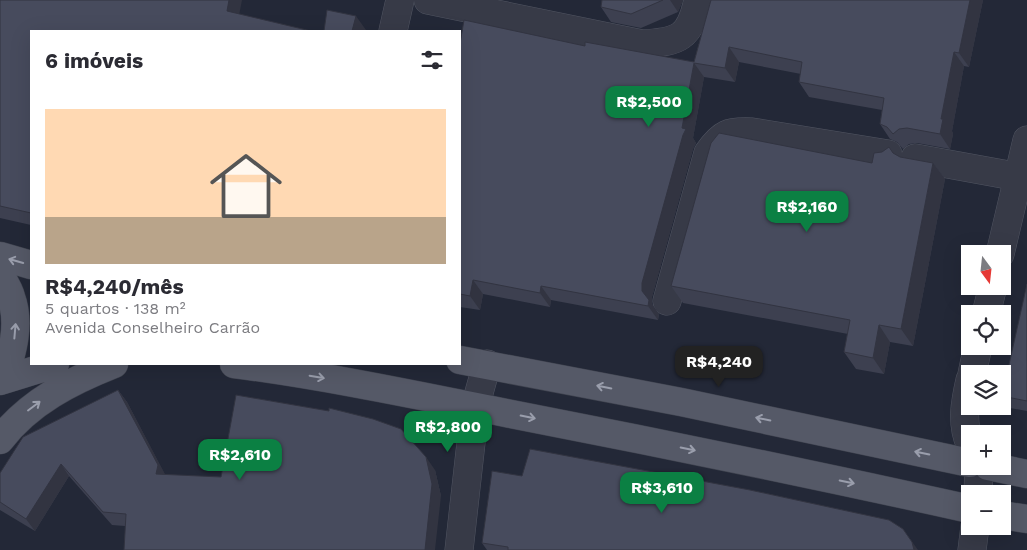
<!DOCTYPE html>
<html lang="pt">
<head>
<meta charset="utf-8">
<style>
  body { margin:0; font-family:"Work Sans",sans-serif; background:#f7f7f7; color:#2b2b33; height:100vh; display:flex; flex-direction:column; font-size:19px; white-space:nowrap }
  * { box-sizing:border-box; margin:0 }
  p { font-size:16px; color:#7c7c81 }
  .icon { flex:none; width:28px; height:28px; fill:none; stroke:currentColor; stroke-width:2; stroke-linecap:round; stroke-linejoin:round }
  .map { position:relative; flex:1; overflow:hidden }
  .drawer { position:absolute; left:30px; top:30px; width:431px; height:335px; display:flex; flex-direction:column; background:#fff; border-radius:0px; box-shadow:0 5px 20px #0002 }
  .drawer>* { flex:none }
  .needle { width:32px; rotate:165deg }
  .fabs { position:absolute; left:961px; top:245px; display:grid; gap:10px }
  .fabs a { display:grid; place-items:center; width:50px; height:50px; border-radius:0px; background:#fff; box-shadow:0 5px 20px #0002; font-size:25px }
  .price { position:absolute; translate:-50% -42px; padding:0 11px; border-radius:10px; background:#0b8043; color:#fff; font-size:16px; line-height:32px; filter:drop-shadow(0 1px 2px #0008) }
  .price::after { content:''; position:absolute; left:50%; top:30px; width:15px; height:11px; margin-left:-8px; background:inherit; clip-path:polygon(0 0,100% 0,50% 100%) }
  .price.active { background:#222; color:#fff }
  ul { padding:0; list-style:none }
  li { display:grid; align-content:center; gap:10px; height:265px; padding:0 15px }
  li span { display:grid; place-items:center; height:155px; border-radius:0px; color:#555 }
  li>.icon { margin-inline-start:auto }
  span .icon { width:90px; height:90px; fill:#fffc; stroke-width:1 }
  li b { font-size:21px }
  h2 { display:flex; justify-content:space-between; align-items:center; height:60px; padding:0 15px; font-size:21px }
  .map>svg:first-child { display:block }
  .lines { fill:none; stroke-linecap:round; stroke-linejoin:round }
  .minor-casing { stroke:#515562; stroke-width:29 }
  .major-casing { stroke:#404450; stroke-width:29 }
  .minor { stroke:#373a47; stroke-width:28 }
  .major { stroke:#555967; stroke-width:28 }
  .wall { fill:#3d4050 }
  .shaded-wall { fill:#323441 }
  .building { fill:#474b5d; stroke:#323441 }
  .oneway { stroke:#9a9eac }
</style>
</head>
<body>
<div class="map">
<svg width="1027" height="550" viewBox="0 0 1027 550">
  <rect width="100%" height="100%" fill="#232837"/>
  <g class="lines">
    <!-- minor casing -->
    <g class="minor-casing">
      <path id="minor" d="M428,0L642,44C679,42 690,38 698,0
        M393,31L400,0
        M915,158L1019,177
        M1000,254L1027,140
        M667,301L708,153C722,133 728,131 752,132L888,154
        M986,314L993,286
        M972,374L978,346
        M970,380C965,402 961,423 970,444
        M978,494L979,466
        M459,550L475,407L487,364
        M972,550L975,526"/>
    </g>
    <!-- major casing -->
    <g class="major-casing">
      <path id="major" d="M0,256L31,265
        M0,275C4,282 9,289 11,297C21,324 12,353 4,379
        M460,360L681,402L970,463
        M234,364C326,376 416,395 506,413C661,443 816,475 970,509
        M0,381L55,364
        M0,440C29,402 71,381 114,364
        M988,466L1027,474
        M1002,515L1027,519"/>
    </g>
    <!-- minor -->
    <use href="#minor" class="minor"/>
    <!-- major -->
    <use href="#major" class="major"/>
  </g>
  <!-- wall -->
  <path class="wall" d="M0,0L31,31V225L0,218Z
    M602,0H683L678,12L641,28L611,22L601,7Z
    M711,0H983L969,67L964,66L952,131L953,134L950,149L917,143L909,144L903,149L897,142L890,139L880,124L882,110L809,97L799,82L801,74L739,62L735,82L704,77L693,138L696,143L693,149L652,297V304L659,314L658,320L551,300L550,307L483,294L480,310L460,307V44L585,46L694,62Z
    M893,153L900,157L933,163L945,179L913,346L890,342L884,374L856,369L844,352L848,334L683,303L671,286L872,163Z
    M1027,284V411L1010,408L1002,397Z
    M118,390L127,402L165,475L221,477L435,470L441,496L125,526L112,525L69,476L35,531L0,510V473Z
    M482,543L918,550H487Z"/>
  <!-- shaded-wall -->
  <path class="shaded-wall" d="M229,0H242L237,26L227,11Z
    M670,0H683L678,12Z
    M970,0H983L969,67L959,53Z
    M356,16L366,30V31H352Z
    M729,47L739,62L735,82L725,68Z
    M954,52L964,66L952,131L953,134L950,149L940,134L941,119Z
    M694,63L704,77L693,138L696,143L693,149L652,297V304L659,314L658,320L648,306L642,291V283L682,128Z
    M933,163L945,179L913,346L901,329Z
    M473,280L483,294L480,310L470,296Z
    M541,286L551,300L550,307L540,293Z
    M879,325L890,342L884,374L873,358Z
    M118,390L127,402L167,478L156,474Z
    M426,457L435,470L441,496L435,550H425Z
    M61,464L69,476L35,531L26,519Z
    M908,536L918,550H914Z"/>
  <!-- building -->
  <path class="building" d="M0,0H229L227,11L311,31H31V213L0,206Z
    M602,0H663L631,14L601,7Z
    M711,0H970L959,53L954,52L941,119H943L940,134L907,128L899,129L893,134L887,127L880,124L884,98L799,82L802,62L729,47L725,68L694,63L682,128L686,129L683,135L642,283V291L649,300L648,306L541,286L540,293L473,280L470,296L460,294V44L464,20L585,46V42L694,62Z
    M327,10L356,16L352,31H324Z
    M719,133L872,163L874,153L882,152L889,147L893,153L900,157L933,163L901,329L879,325L873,358L844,352L850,320L671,286L711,143Z
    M1027,284V401L1002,396Z
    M118,390L158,465L156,474L221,477L236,395L329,411V408L373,419L401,429L426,457L432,484L425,550H124L126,514L103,512L61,464L26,519L0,502V473L23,437Z
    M530,449L750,490L889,520L903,529L912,542L914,550H508V547L482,543L492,471L522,476Z"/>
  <!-- one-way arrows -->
  <defs><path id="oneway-shaft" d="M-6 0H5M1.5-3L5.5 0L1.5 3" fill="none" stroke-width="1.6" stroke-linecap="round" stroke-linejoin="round" transform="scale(1.25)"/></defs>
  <g class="oneway">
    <use href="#oneway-shaft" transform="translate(16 261) rotate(-164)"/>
    <use href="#oneway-shaft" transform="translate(15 331) rotate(-85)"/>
    <use href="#oneway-shaft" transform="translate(317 377) rotate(10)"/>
    <use href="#oneway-shaft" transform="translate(604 387) rotate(-169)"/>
    <use href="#oneway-shaft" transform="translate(34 406) rotate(-37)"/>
    <use href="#oneway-shaft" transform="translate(528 417) rotate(11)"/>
    <use href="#oneway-shaft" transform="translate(763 419) rotate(-168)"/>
    <use href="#oneway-shaft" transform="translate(688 449) rotate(12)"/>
    <use href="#oneway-shaft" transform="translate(922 453) rotate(-168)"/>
    <use href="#oneway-shaft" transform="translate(847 482) rotate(12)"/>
  </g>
</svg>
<div class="fabs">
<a><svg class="needle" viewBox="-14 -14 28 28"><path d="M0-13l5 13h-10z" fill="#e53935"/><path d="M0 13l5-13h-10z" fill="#7c7c81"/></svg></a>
<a><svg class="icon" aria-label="locate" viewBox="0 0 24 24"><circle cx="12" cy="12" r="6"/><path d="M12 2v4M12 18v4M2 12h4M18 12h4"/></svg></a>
<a><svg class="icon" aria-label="layers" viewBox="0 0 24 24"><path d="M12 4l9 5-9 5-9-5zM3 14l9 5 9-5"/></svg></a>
<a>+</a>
<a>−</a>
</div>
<b class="price" style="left:649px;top:128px">R$2,500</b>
<b class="price" style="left:807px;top:233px">R$2,160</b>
<b class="price active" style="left:719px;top:388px">R$4,240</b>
<b class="price" style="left:448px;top:453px">R$2,800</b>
<b class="price" style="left:240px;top:481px">R$2,610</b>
<b class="price" style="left:662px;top:514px">R$3,610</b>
<section class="drawer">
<h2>6 imóveis<svg class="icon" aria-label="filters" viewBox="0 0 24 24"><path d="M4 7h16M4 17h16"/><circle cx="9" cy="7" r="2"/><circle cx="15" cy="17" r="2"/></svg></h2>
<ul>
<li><span style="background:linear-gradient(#ffd9b3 70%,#b9a48a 0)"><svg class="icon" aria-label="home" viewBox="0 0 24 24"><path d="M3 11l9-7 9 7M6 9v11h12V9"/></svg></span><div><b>R$4,240/mês</b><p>5 quartos · 138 m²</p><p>Avenida Conselheiro Carrão</p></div></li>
</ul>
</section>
</div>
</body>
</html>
